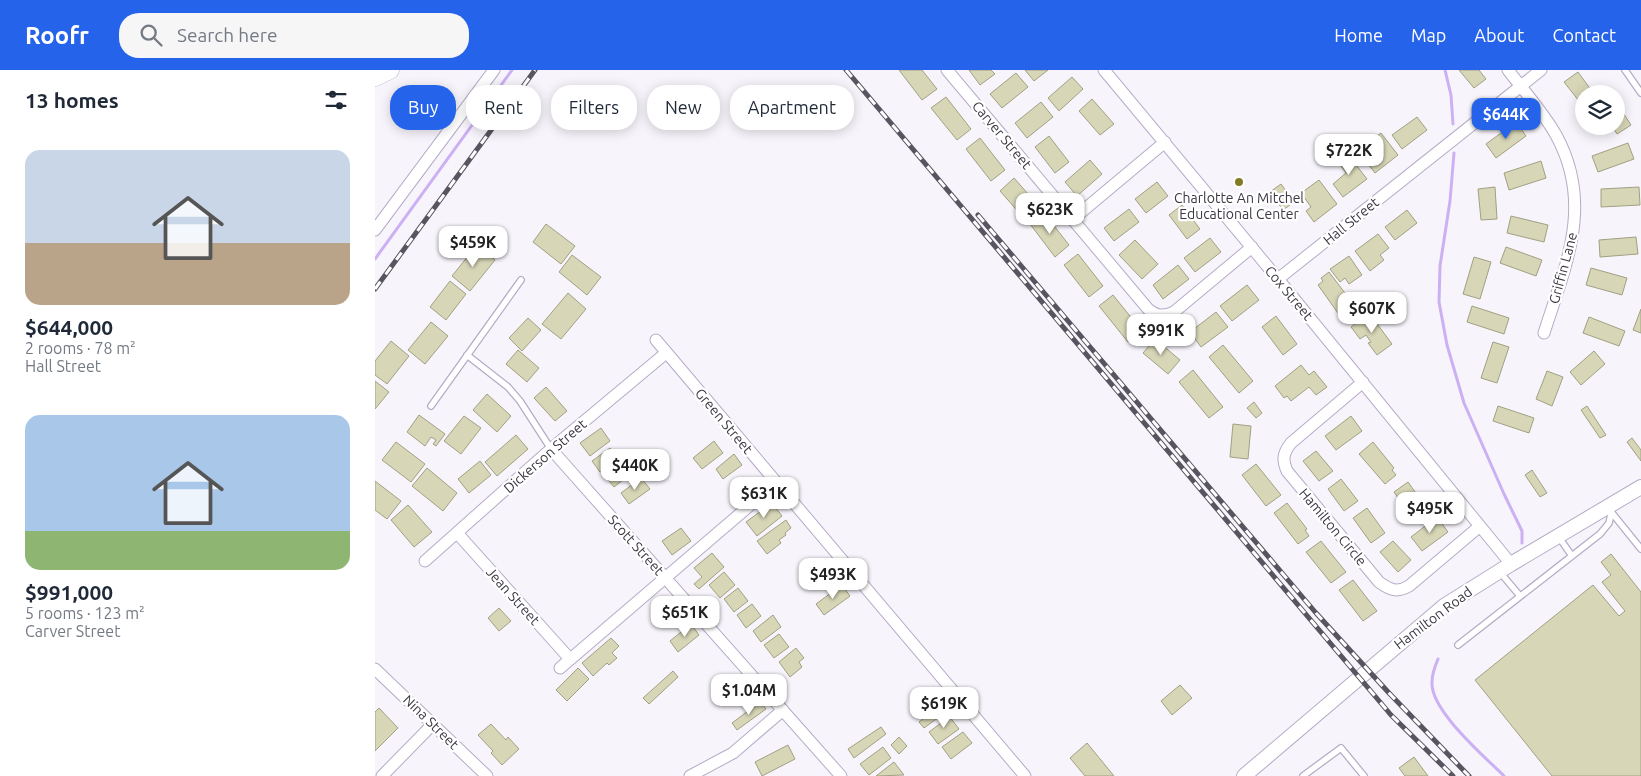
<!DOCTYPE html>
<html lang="en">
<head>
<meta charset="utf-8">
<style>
  body { margin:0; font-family:Ubuntu,sans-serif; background:#f6f6f7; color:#1f2937; height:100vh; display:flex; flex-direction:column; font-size:19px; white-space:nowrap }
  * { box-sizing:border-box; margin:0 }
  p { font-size:16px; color:#747a83 }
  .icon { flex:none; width:28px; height:28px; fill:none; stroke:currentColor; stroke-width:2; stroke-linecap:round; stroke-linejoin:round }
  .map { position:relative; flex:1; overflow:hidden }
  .panel { display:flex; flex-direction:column; background:#fff; width:375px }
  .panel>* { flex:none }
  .hud { position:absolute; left:15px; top:15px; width:475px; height:45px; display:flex; gap:10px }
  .controls { position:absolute; left:1200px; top:15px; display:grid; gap:10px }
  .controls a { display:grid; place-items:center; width:50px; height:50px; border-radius:50%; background:#fff; box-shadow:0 2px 12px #0003; font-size:25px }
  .price { position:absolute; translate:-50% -42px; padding:0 11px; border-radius:10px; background:#fff; color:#222; font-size:16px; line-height:32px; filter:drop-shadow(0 1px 2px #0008) }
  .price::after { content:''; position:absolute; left:50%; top:30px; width:15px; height:11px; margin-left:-8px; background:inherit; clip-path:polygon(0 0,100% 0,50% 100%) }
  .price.selected { background:#2563eb; color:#fff }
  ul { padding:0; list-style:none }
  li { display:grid; align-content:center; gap:10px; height:265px; padding:0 25px }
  li span { display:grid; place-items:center; height:155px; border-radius:15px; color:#555 }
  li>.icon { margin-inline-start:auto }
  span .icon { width:90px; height:90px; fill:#fffc; stroke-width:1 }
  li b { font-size:21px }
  h2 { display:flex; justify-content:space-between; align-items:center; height:60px; padding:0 25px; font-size:21px }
  .chip { padding:0 18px; border-radius:20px; background:#fff; box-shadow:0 2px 12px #0003; font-size:18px; line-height:45px }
  .chip.selected { background:#2563eb; color:#fff }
  header { display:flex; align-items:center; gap:30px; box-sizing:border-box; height:70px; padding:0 25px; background:#2563eb; color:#fff }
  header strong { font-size:24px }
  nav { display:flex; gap:28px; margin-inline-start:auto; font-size:18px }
  .search { width:350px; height:45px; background:#f6f6f7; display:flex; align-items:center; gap:12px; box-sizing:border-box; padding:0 18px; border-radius:20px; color:#747a83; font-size:19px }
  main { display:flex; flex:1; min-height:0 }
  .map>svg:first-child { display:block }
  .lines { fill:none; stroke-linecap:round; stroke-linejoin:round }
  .stream { stroke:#ccb0f4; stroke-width:3 }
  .building { fill:#d7d6b7; stroke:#a1a083 }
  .service-casing { stroke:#b6abc7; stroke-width:8 }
  .minor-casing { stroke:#b6abc7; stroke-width:13 }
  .tertiary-casing { stroke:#b6abc7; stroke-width:16 }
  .primary-casing { stroke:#b6abc7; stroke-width:19 }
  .service { stroke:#fff; stroke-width:5.5 }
  .minor { stroke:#fff; stroke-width:11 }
  .tertiary { stroke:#fff; stroke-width:14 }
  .primary { stroke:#fff; stroke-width:18 }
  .rail-casing { stroke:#595560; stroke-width:5 }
  .rail { stroke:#fff; stroke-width:3; stroke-dasharray:9; stroke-linecap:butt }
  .poi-dot { fill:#817c23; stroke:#fff; stroke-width:2 }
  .labels { text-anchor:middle; stroke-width:4.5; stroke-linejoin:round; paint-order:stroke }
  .street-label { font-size:14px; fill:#3c3743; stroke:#fff }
  .poi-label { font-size:14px; fill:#3c3743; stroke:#fff }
</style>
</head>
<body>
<header>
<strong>Roofr</strong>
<div class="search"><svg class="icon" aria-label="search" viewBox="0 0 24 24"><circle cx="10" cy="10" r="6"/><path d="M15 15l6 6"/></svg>Search here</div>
<nav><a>Home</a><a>Map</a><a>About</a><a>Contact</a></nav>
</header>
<main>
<section class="panel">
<h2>13 homes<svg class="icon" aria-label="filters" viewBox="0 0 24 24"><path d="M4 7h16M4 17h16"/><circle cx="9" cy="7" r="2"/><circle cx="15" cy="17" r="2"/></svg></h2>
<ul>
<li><span style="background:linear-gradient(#c9d6e8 60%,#b9a48a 0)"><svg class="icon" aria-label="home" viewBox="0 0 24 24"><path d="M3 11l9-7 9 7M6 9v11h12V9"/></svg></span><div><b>$644,000</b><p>2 rooms · 78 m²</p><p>Hall Street</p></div></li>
<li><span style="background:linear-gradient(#a9c7e8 75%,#8fb573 0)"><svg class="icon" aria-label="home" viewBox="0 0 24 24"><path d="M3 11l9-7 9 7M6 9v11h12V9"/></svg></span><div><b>$991,000</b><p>5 rooms · 123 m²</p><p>Carver Street</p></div></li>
</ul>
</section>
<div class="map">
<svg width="1266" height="706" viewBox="0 0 1266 706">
  <rect width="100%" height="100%" fill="#f7f5fb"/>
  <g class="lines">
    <!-- stream -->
    <path class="stream" d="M1070,0L1076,25L1078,54
      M1079,83L1075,131L1065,196L1064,232L1072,275L1089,333L1129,424L1147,461V473
      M0,189L137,0
      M1063,589C1060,596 1057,604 1057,612C1055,640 1109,686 1129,706"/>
  </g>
  <!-- building -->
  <path class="building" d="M524,0H547L562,19L547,30Z
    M594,0H616L620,4L605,15Z
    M650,0H673L659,11Z
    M1084,0H1104L1111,9L1099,18Z
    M1203,2L1219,24H1209L1208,36L1189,12Z
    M641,3L653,17L627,38L615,24Z
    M697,7L708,19L684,41L673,28Z
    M571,27L596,59L582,70L556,38Z
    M717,29L739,54L725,65L704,41Z
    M666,32L678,47L652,68L640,53Z
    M1241,32L1256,55L1242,64L1237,56H1241Z
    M1042,47L1052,60L1027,79L1017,65Z
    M1141,52L1151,66L1121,88L1111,74Z
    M1006,63L1023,85L1000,103L990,90L1000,83L992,73Z
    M674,66L694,92L680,103L660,77Z
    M605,68L630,100L616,111L591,79Z
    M1253,73L1259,89L1223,102L1217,86Z
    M971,82L992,109L968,127L958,114L971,103L961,89Z
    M715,90L727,104L702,126L690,112Z
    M1166,91L1171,108L1134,120L1129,103Z
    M639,108L661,133L647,146L625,121Z
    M944,110L962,134L939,152L931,141L936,137L926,123Z
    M782,112L793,126L771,143L760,129Z
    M906,114L919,132L908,140L895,122Z
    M1120,117L1122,149L1106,150L1103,119Z
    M1264,117L1265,135L1226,137V119Z
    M807,135L825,159L812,169L794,145Z
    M754,139L764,152L739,171L729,158Z
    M1032,140L1042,153L1020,170L1010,157Z
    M669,143L694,175L680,187L655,154Z
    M1136,146L1173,155L1169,172L1132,163Z
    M171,154L200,176L186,194L158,172Z
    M1003,164L1014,178L1005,185L1009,190L995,201L980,181Z
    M1261,167L1263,184L1225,187L1224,170Z
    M835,168L846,182L820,202L809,188Z
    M760,170L783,194L767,209L744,185Z
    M102,175L120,190L95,221L77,206Z
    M1131,177L1167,190L1161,206L1125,193Z
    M703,184L728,216L714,227L689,195Z
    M197,185L226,207L212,225L184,202Z
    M974,186L987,205L974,214L970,208L965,212L955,199Z
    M1099,187L1116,192L1105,229L1088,224Z
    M803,195L814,209L788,229L778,215Z
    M1216,198L1252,208L1247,225L1211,215Z
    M954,202L979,235L965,246L943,215L948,211L946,208Z
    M75,211L91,224L71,250L55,237Z
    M872,215L884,230L857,251L845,236Z
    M193,223L211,239L186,269L167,254Z
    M738,225L767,261L753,272L724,236Z
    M1097,236L1134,248L1129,264L1092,252Z
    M1266,239V263L1258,260Z
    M841,242L853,257L826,277L815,262Z
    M994,243L1017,274L1002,285L993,273L996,272L991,265L985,269L976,257Z
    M901,246L922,274L908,285L887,257Z
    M1214,247L1250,261L1244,276L1208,263Z
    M153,248L166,260L147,281L134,268Z
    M56,252L73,266L50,294L33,280Z
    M780,269L805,290L793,304L768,283Z
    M16,271L34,286L12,314L0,305V291Z
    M1118,272L1134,277L1122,313L1106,308Z
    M848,275L878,311L864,323L834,287Z
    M143,280L164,298L152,312L131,294Z
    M1219,281L1230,294L1206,315L1195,302Z
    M926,295L934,305L939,301L952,317L941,325L934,317L916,331L912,326L909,328L900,316Z
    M818,300L848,337L834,348L804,312Z
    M1172,301L1188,307L1177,336L1161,329Z
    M0,311L14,322L0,339Z
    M171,317L192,341L180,351L159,328Z
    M112,324L136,346L122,362L98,340Z
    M879,332L887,343L881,348L872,338Z
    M1123,336L1159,348L1154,363L1118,351Z
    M1212,336L1231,365L1225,368L1206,340Z
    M44,345L70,364L61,376L58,374L61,370L56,367L50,376L32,362Z
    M89,346L106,358L86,384L69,371Z
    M976,346L987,361L961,380L950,366Z
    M858,354L876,356L873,389L855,387Z
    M226,358L235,371L215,386L205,373Z
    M141,365L153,379L122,406L110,392Z
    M1257,368L1266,380V391L1252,372Z
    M339,371L348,383L327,399L318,388Z
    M21,372L50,394L36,412L7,390Z
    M998,372L1019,398L1017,400L1021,405L1010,414L984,384Z
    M235,378L243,389L225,402L217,391Z
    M941,381L958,401L944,411L928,391Z
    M359,384L367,395L348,409L341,399Z
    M250,390L259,401L239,417L230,406Z
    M105,391L116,405L94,423L83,409Z
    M881,394L906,425L891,436L867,405Z
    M52,398L82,423L68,441L37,416Z
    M1157,400L1172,423L1165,427L1150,405Z
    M266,408L275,419L254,434L246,423Z
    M966,409L983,431L969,441L953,419Z
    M0,411L26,431L12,449L0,440Z
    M1033,412L1050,436L1036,446L1019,422Z
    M397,433L407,446L382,466L371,452Z
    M912,433L932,459L930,460L934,466L923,474L899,443Z
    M33,435L57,462L39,477L16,450Z
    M992,438L1010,463L996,473L978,448Z
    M1062,447L1073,462L1047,481L1036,467Z
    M411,450L416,458L410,463L411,465L404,470L406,473L392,484L382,471Z
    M306,458L316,471L297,485L287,471Z
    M946,471L971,502L956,513L931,482Z
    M1018,471L1036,490L1023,502L1005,482Z
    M337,483L349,497L324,519L319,514L327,507L319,498Z
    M1236,484L1266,522V706H1177L1100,610L1218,515L1244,546L1250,541L1227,512L1236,505L1226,492Z
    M349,502L360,515L345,528L334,515Z
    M978,510L1002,541L988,551L964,520Z
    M467,515L475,526L449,545L441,534Z
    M363,518L373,531L359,542L349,529Z
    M377,534L386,546L371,558L362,545Z
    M124,538L136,551L124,561L113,548Z
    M398,545L406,557L386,572L378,561Z
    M316,554L324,565L303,582L295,571Z
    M404,564L414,577L399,588L389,575Z
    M236,568L244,576L237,583L242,588L234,595L232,593L218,606L207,593Z
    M421,578L429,588L424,592L427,597L415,607L404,592Z
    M203,598L214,609L192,631L181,620Z
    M298,601L303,607L274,634L268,628Z
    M805,615L817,628L797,645L786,631Z
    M561,629L571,642L549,658L544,652L548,649L543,642Z
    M385,632L391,639L362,660L357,653Z
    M4,638L23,658L0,681V642Z
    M571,642L584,659L563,674L554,662L566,653L562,648Z
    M116,654L131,670L133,667L144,679L127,695L116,683L118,681L103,665Z
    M506,657L511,664L479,688L473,679Z
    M588,662L597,673L576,689L567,677Z
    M524,667L532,676L524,684L516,675Z
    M712,673L739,706H710L695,688Z
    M413,675L420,689L387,706L380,692Z
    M508,677L516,688L494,705L485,694Z
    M1039,687L1053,706H1030L1024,698Z
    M519,692L529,705L501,706Z"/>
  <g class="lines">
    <!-- service casing -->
    <g class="service-casing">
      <path id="service" d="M1250,0L1266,23
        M92,285L133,317L145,331L176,379
        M56,336L146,210
        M1237,443L1266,479
        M1183,466L1197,486
        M1124,501L1145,526
        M1083,575L1225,464L1234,453L1238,435
        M928,706L966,678L989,706"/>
    </g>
    <!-- minor casing -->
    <g class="minor-casing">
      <path id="minor" d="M572,0L773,239C782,246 788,247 799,242L877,177
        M729,0L903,209L1136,494
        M1133,0C1149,21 1168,42 1181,65C1219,134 1191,194 1169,263
        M698,149L790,72
        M0,160L119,0
        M903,209L1166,0
        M281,270L650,706
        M988,312L916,373C908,383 907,390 912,401L1004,512C1015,520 1022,523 1034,516L1105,456
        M176,379L466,706
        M82,463L195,589
        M50,491L176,379L291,283
        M185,598L401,413
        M0,599L112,706
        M7,706L58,654
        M315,706L358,683L408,640"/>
    </g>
    <!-- tertiary casing -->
    <g class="tertiary-casing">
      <path id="tertiary" d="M869,706L1069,536L1136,494L1266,417"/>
    </g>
    <!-- primary casing -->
    <g class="primary-casing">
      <path id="primary" d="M0,7L15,0"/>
    </g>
    <!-- service -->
    <use href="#service" class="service"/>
    <!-- minor -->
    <use href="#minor" class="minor"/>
    <!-- tertiary -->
    <use href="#tertiary" class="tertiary"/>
    <!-- primary -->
    <use href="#primary" class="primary"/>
    <!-- rail casing -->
    <g class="rail-casing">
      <path id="rail" d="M471,0L1016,645L1078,706
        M603,145L941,543L1014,623L1094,706
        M0,219L160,0"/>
    </g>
    <!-- rail -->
    <use href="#rail" class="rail"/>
  </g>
  <!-- markers -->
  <circle class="poi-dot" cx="864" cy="112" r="5"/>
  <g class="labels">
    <!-- street labels -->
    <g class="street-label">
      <text transform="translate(627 65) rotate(50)" y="5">Carver Street</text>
      <text transform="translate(976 151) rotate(-39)" y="5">Hall Street</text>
      <text transform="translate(1188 198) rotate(-75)" y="5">Griffin Lane</text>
      <text transform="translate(914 223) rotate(50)" y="5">Cox Street</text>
      <text transform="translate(349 351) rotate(50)" y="5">Green Street</text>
      <text transform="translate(170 386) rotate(-41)" y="5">Dickerson Street</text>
      <text transform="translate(958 457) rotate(50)" y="5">Hamilton Circle</text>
      <text transform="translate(261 475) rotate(48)" y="5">Scott Street</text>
      <text transform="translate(138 526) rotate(48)" y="5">Jean Street</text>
      <text transform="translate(1058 548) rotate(-37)" y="5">Hamilton Road</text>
      <text transform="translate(56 652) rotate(44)" y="5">Nina Street</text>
    </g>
    <!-- poi labels -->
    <g class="poi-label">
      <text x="864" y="133">Charlotte An Mitchel<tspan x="864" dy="16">Educational Center</tspan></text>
    </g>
  </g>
</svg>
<div class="controls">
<a><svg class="icon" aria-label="layers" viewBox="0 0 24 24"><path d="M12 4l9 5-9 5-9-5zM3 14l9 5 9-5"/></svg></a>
</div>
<b class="price selected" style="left:1131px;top:70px">$644K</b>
<b class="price" style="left:974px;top:106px">$722K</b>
<b class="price" style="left:675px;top:165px">$623K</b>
<b class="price" style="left:98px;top:198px">$459K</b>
<b class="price" style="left:997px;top:264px">$607K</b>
<b class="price" style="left:786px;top:286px">$991K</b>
<b class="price" style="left:260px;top:421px">$440K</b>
<b class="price" style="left:389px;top:449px">$631K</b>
<b class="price" style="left:1055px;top:464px">$495K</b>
<b class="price" style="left:458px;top:530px">$493K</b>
<b class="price" style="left:310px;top:568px">$651K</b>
<b class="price" style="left:374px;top:646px">$1.04M</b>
<b class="price" style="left:569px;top:659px">$619K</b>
<div class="hud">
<a class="chip selected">Buy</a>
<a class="chip">Rent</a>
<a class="chip">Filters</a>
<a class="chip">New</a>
<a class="chip">Apartment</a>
</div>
</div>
</main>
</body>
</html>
